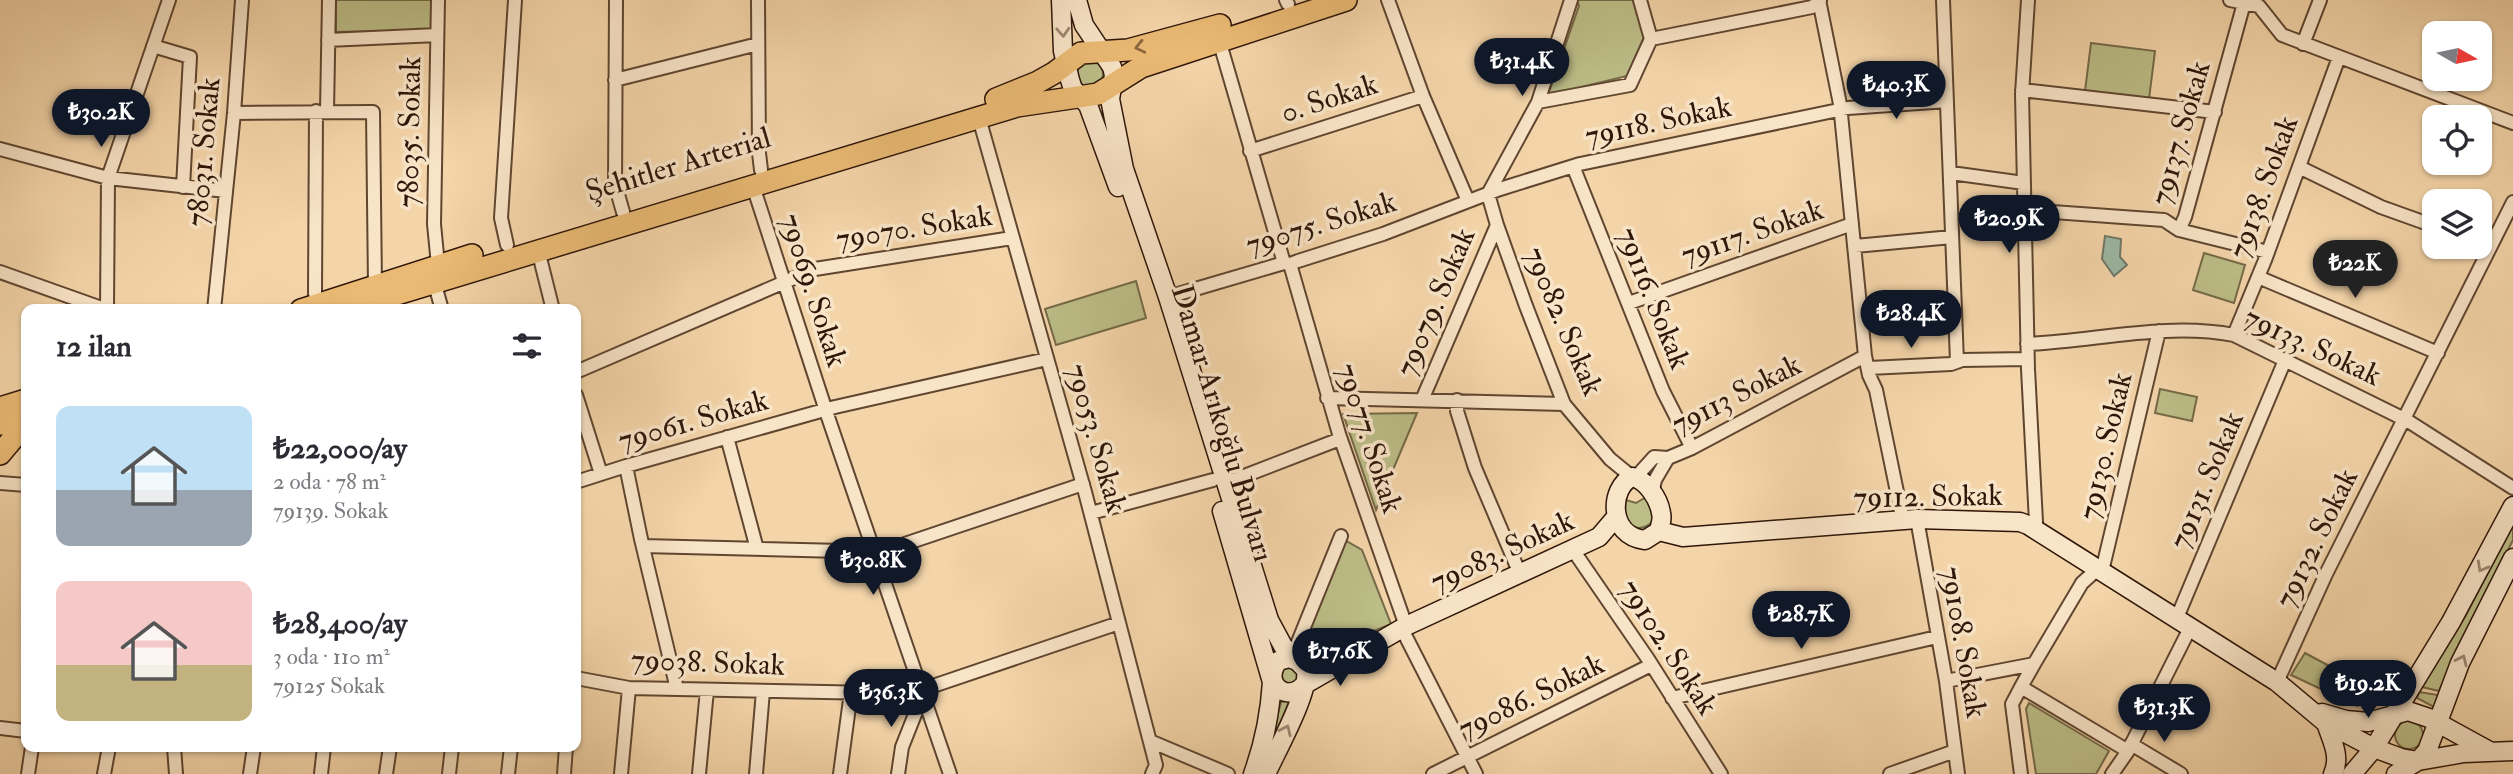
<!DOCTYPE html>
<html lang="tr">
<head>
<meta charset="utf-8">
<style>
  body { margin:0; font-family:"IM FELL Double Pica",serif; background:#f2f2f3; color:#2b2b33; height:100vh; display:flex; flex-direction:column; font-size:26px; white-space:nowrap }
  * { box-sizing:border-box; margin:0 }
  p { font-size:23px; color:#7c7c81 }
  .icon { flex:none; width:38px; height:38px; fill:none; stroke:currentColor; stroke-width:2; stroke-linecap:round; stroke-linejoin:round }
  .map { position:relative; flex:1; overflow:hidden }
  .drawer { position:absolute; left:21px; top:304px; width:560px; height:448px; display:flex; flex-direction:column; background:#fff; border-radius:14px; box-shadow:0 2px 5px #0004 }
  .drawer>* { flex:none }
  .needle { width:46px; rotate:99deg }
  .buttons { position:absolute; left:2422px; top:21px; display:grid; gap:14px }
  .buttons a { display:grid; place-items:center; width:70px; height:70px; border-radius:14px; background:#fff; box-shadow:0 2px 5px #0004; font-size:35px }
  .price { position:absolute; translate:-50% -60px; padding:0 16px; border-radius:24px; background:#111827; color:#fff; font-size:23px; line-height:46px; filter:drop-shadow(0 2px 4px #0008) }
  .price::after { content:''; position:absolute; left:50%; top:42px; width:21px; height:16px; margin-left:-10px; background:inherit; clip-path:polygon(0 0,100% 0,50% 100%) }
  .price.on { background:#222; color:#fff }
  ul { padding:0; list-style:none }
  li { display:flex; align-items:center; gap:21px; height:175px; padding:0 35px }
  li span { display:grid; place-items:center; flex:none; width:196px; height:140px; border-radius:14px; color:#555 }
  li>.icon { margin-inline-start:auto }
  span .icon { width:84px; height:84px; fill:#fffc; stroke-width:1 }
  li b { font-size:30px }
  h2 { display:flex; justify-content:space-between; align-items:center; height:84px; padding:0 35px; font-size:30px }
  .map>svg:first-child { display:block }
  .green { fill:#bcbd87; stroke:#756a48; stroke-width:2 }
  .water { fill:#9cb9a5; stroke:#707867; stroke-width:2 }
  .lines { fill:none; stroke-linecap:round; stroke-linejoin:round }
  .street-casing { stroke:#604631; stroke-width:16 }
  .secondary-casing { stroke:#2e1609; stroke-width:21 }
  .primary-casing { stroke:#2e1609; stroke-width:24 }
  .street { stroke:#f8e4c7; stroke-width:12 }
  .secondary { stroke:#f8e4c7; stroke-width:18 }
  .primary { stroke:#eaba74; stroke-width:21 }
  .oneway { stroke:#9d8772 }
  .oneway2 { stroke:#8c683e }
  .labels { text-anchor:middle; stroke-width:7; stroke-linejoin:round; paint-order:stroke }
  .street-label { font-size:30px; fill:#2e1609; stroke:#f8e4c7 }
</style>
</head>
<body>
<div class="map">
<svg width="2513" height="774" viewBox="0 0 2513 774">
  <rect width="100%" height="100%" fill="#f4d5a9"/>
  <filter id="stains"><feTurbulence type="fractalNoise" baseFrequency=".00286" numOctaves="4"/><feColorMatrix values="0 0 0 0 .2 0 0 0 0 .09 0 0 0 0 .02 0 0 0 .5 -.17"/></filter>
  <radialGradient id="worn" r=".72"><stop offset=".6" stop-color="#630" stop-opacity="0"/><stop offset="1" stop-color="#630" stop-opacity=".3"/></radialGradient>
  <!-- green -->
  <path class="green" d="M336,0H433V30L336,32Z
    M1577,0H1633L1644,37L1627,76L1548,95L1579,6Z
    M2091,43L2155,51L2149,99L2085,91Z
    M1077 74a13 13 0 1 1 26 0a13 13 0 1 1-26 0Z
    M2204,253L2245,265L2234,303L2193,290Z
    M1136,281L1146,318L1056,345L1045,309Z
    M2160,389L2197,397L2192,421L2155,413Z
    M1417,413L1376,510L1343,414Z
    M1648,496L1652,499L1654,520C1643,532 1634,529 1624,520L1626,500L1636,503Z
    M2513,525V540L2458,648L2439,691L2422,687L2465,617Z
    M1343,539L1362,550L1391,624L1327,650L1301,648Z
    M2305,653L2374,690L2366,703L2357,706L2291,675Z
    M1286,665L1298,670V681L1286,686L1279,672Z
    M2419,692L2438,695L2434,707L2417,698Z
    M1293,700L1267,756L1281,702Z
    M2029,703L2109,751L2096,774H2036L2026,709Z
    M2395 735a14 14 0 1 1 28 0a14 14 0 1 1-28 0Z"/>
  <!-- water -->
  <path class="water" d="M2105,236L2121,239L2120,257L2127,265L2114,276L2102,259Z"/>
  <g class="lines">
    <!-- street casing -->
    <g class="street-casing">
      <path id="street" d="M438,0L434,224L438,265
        M616,0L615,184L623,212
        M758,0L759,153L761,170
        M1286,0L1288,4
        M1388,0L1423,96L1468,201
        M1819,0L1840,104L1865,356L1869,375L1876,390L1903,521
        M1943,0L1957,362
        M2028,0L2022,94L2028,369L2036,522L2028,525
        M2230,0L2259,6L2282,35L2513,123
        M2244,3L2185,217L2179,230L2268,252
        M1651,39L1812,7L1820,1
        M328,40L437,35
        M1219,40L1284,263
        M2303,44L2320,0
        M153,46L190,57L183,187
        M615,80L758,44
        M2022,90L2215,112
        M1538,102L1630,85L1651,39L1640,0
        M316,111L315,293L317,305
        M327,111L329,0
        M234,113L373,112L375,286
        M979,118L1085,492L1156,765L1152,774
        M0,149L108,178L226,191
        M1250,151L1423,96
        M1573,166L1663,391L1692,448
        M2299,167L2381,207L2434,226
        M1951,173L2024,183
        M753,186L828,417L950,774
        M1488,194L1497,225L1526,306L1564,404L1610,459L1632,477
        M1488,194L1538,102L1571,0
        M2025,210L2164,220L2179,230
        M507,245L501,218L515,0
        M1855,246L1952,237
        M538,250L553,310
        M1290,264L1339,434L1406,626L1405,635L1476,774
        M0,272L107,310
        M2258,277L2438,353
        M434,281L442,310
        M1168,297L1284,263L1290,264L1298,261L1383,234L1500,189L1580,164L1848,108L1947,101
        M1629,303L1852,224
        M107,310L108,178L169,0
        M214,310L234,113L242,0
        M2234,335L2265,260L2339,57
        M2027,344C2096,341 2166,322 2234,335L2408,421L2513,488
        M1869,368L1951,364L1962,360L2027,359
        M576,372L815,269L1012,238
        M576,395L601,474
        M1327,398L1564,404
        M1422,400L1497,225
        M1457,400V411L1475,468L1520,574
        M727,437L757,549
        M626,466L641,539L677,689
        M1636,477L1654,457L1668,458L1692,448L1865,356
        M576,482L626,466L835,407L1047,359
        M0,483L26,485
        M1226,483L1340,439
        M1652,494L1655,480L1668,458
        M1091,513L1213,480
        M1917,519L1946,681L1958,774
        M643,546L881,552L1083,484
        M1573,550L1648,659L1721,774
        M2176,620L2285,360
        M1296,647L1341,536
        M2034,664L2021,687L2128,751
        M576,678L629,688L923,694L930,687L1119,623
        M1946,681L2034,664L2082,583L2104,563L2159,331
        M2277,682L2326,574L2513,202
        M1672,698L1937,637
        M0,728L26,731
        M1150,741L1228,774
        M2131,744L2181,774
        M174,747L176,774
        M28,774L32,747
        M104,774L109,747
        M250,774L254,747
        M321,774L324,747
        M386,774L390,747
        M449,774L452,747
        M508,774L511,747
        M564,774L566,747
        M621,774L629,688
        M699,774L707,690
        M756,774L763,691
        M840,774L851,692
        M898,774L902,747L923,694
        M1433,774L1651,665
        M1890,774L1955,751
        M2021,774L2012,704L2021,687
        M2112,774L2128,751L2190,628"/>
    </g>
    <!-- secondary casing -->
    <g class="secondary-casing">
      <path id="secondary" d="M1061,0L1063,51L1070,80L1073,89L1088,105L1118,187
        M1077,0L1084,25L1112,67L1114,75L1110,99L1124,169L1168,297L1269,620L1283,646L1306,670C1310,691 1276,752 1266,774
        M1632,477C1646,479 1659,499 1661,513C1663,519 1660,525 1659,531L1645,540C1608,536 1609,488 1632,477Z
        M1222,511L1272,682C1270,713 1264,744 1253,774
        M1659,531L1683,537L1917,519L2020,522L2028,525L2277,682L2326,723L2374,748L2401,758L2418,761L2464,753L2513,751
        M1355,655L1300,662L1289,658L1278,661L1275,666C1265,687 1289,702 1304,685L1406,626L1599,537L1616,517
        M2322,713L2346,720L2368,722L2408,711L2429,718L2491,752
        M2326,723C2332,741 2341,756 2333,774
        M2352,774L2374,748L2451,622L2513,506
        M2396,774L2418,761L2427,751L2460,663L2513,558"/>
    </g>
    <!-- primary casing -->
    <g class="primary-casing">
      <path id="primary" d="M996,99L1038,82L1054,73L1081,53L1128,50L1220,25
        M301,310L472,255
        M344,310L1017,106L1098,94L1141,67L1346,0
        M0,408L26,400
        M0,424L26,415
        M0,454L26,423"/>
    </g>
    <!-- street -->
    <use href="#street" class="street"/>
    <!-- secondary -->
    <use href="#secondary" class="secondary"/>
    <!-- primary -->
    <use href="#primary" class="primary"/>
  </g>
  <!-- one-way arrows -->
  <defs><path id="oneway-chevron" d="M-2-3.5L2.5 0L-2 3.5" fill="none" stroke-width="1.6" stroke-linecap="round" stroke-linejoin="round" transform="scale(1.75)"/></defs>
  <g class="oneway">
    <use href="#oneway-chevron" transform="translate(1063 32) rotate(87)"/>
    <use href="#oneway-chevron" transform="translate(2482 567) rotate(119)"/>
    <use href="#oneway-chevron" transform="translate(2462 660) rotate(-65)"/>
    <use href="#oneway-chevron" transform="translate(1286 730) rotate(-65)"/>
  </g>
  <use class="oneway2" href="#oneway-chevron" transform="translate(1140 47) rotate(167)"/>
  <g class="labels">
    <!-- street labels -->
    <g class="street-label">
      <text transform="translate(1329 98) rotate(-18)" y="10">0. Sokak</text>
      <text transform="translate(1658 121) rotate(-12)" y="10">79118. Sokak</text>
      <text transform="translate(409 132) rotate(-89)" y="10">78035. Sokak</text>
      <text transform="translate(2180 133) rotate(-74)" y="10">79137. Sokak</text>
      <text transform="translate(203 152) rotate(-85)" y="10">78031. Sokak</text>
      <text transform="translate(678 164) rotate(-17)" y="10">Şehitler Arterial</text>
      <text transform="translate(2263 187) rotate(-70)" y="10">79138. Sokak</text>
      <text transform="translate(1321 223) rotate(-17)" y="10">79075. Sokak</text>
      <text transform="translate(914 227) rotate(-9)" y="10">79070. Sokak</text>
      <text transform="translate(1752 232) rotate(-19)" y="10">79117. Sokak</text>
      <text transform="translate(814 290) rotate(72)" y="10">79069. Sokak</text>
      <text transform="translate(1654 298) rotate(68)" y="10">79116. Sokak</text>
      <text transform="translate(1435 302) rotate(-67)" y="10">79079. Sokak</text>
      <text transform="translate(1564 321) rotate(67)" y="10">79082. Sokak</text>
      <text transform="translate(2313 346) rotate(25)" y="10">79133. Sokak</text>
      <text transform="translate(1736 394) rotate(-27)" y="10">79113 Sokak</text>
      <text transform="translate(693 420) rotate(-16)" y="10">79061. Sokak</text>
      <text transform="translate(1223 423) rotate(73)" y="10">Damar Arıkoğlu Bulvarı</text>
      <text transform="translate(1097 438) rotate(74)" y="10">79053. Sokak</text>
      <text transform="translate(1370 438) rotate(72)" y="10">79077. Sokak</text>
      <text transform="translate(2105 446) rotate(-77)" y="10">79130. Sokak</text>
      <text transform="translate(2206 480) rotate(-67)" y="10">79131. Sokak</text>
      <text transform="translate(1928 496) rotate(-1)" y="10">79112. Sokak</text>
      <text transform="translate(2316 538) rotate(-64)" y="10">79132. Sokak</text>
      <text transform="translate(1502 551) rotate(-25)" y="10">79083. Sokak</text>
      <text transform="translate(1964 642) rotate(80)" y="10">79108. Sokak</text>
      <text transform="translate(1669 647) rotate(57)" y="10">79102. Sokak</text>
      <text transform="translate(708 662) rotate(2)" y="10">79038. Sokak</text>
      <text transform="translate(1531 696) rotate(-26)" y="10">79086. Sokak</text>
    </g>
  </g>
  <rect width="100%" height="100%" filter="url(#stains)"/>
  <rect width="100%" height="100%" fill="url(#worn)"/>
</svg>
<div class="buttons">
<a><svg class="needle" viewBox="-14 -14 28 28"><path d="M0-13l5 13h-10z" fill="#e53935"/><path d="M0 13l5-13h-10z" fill="#7c7c81"/></svg></a>
<a><svg class="icon" aria-label="locate" viewBox="0 0 24 24"><circle cx="12" cy="12" r="6"/><path d="M12 2v4M12 18v4M2 12h4M18 12h4"/></svg></a>
<a><svg class="icon" aria-label="layers" viewBox="0 0 24 24"><path d="M12 4l9 5-9 5-9-5zM3 14l9 5 9-5"/></svg></a>
</div>
<b class="price" style="left:1522px;top:98px">₺31.4K</b>
<b class="price" style="left:1896px;top:121px">₺40.3K</b>
<b class="price" style="left:101px;top:149px">₺30.2K</b>
<b class="price" style="left:2009px;top:255px">₺20.9K</b>
<b class="price on" style="left:2355px;top:300px">₺22K</b>
<b class="price" style="left:1911px;top:350px">₺28.4K</b>
<b class="price" style="left:873px;top:597px">₺30.8K</b>
<b class="price" style="left:1801px;top:651px">₺28.7K</b>
<b class="price" style="left:1340px;top:688px">₺17.6K</b>
<b class="price" style="left:2368px;top:720px">₺19.2K</b>
<b class="price" style="left:891px;top:729px">₺36.3K</b>
<b class="price" style="left:2164px;top:744px">₺31.3K</b>
<section class="drawer">
<h2>12 ilan<svg class="icon" aria-label="filters" viewBox="0 0 24 24"><path d="M4 7h16M4 17h16"/><circle cx="9" cy="7" r="2"/><circle cx="15" cy="17" r="2"/></svg></h2>
<ul>
<li><span style="background:linear-gradient(#bfe0f5 60%,#9aa5b1 0)"><svg class="icon" aria-label="home" viewBox="0 0 24 24"><path d="M3 11l9-7 9 7M6 9v11h12V9"/></svg></span><div><b>₺22,000/ay</b><p>2 oda · 78 m²</p><p>79139. Sokak</p></div></li>
<li><span style="background:linear-gradient(#f6c9c9 60%,#c2b280 0)"><svg class="icon" aria-label="home" viewBox="0 0 24 24"><path d="M3 11l9-7 9 7M6 9v11h12V9"/></svg></span><div><b>₺28,400/ay</b><p>3 oda · 110 m²</p><p>79125 Sokak</p></div></li>
</ul>
</section>
</div>
</body>
</html>
